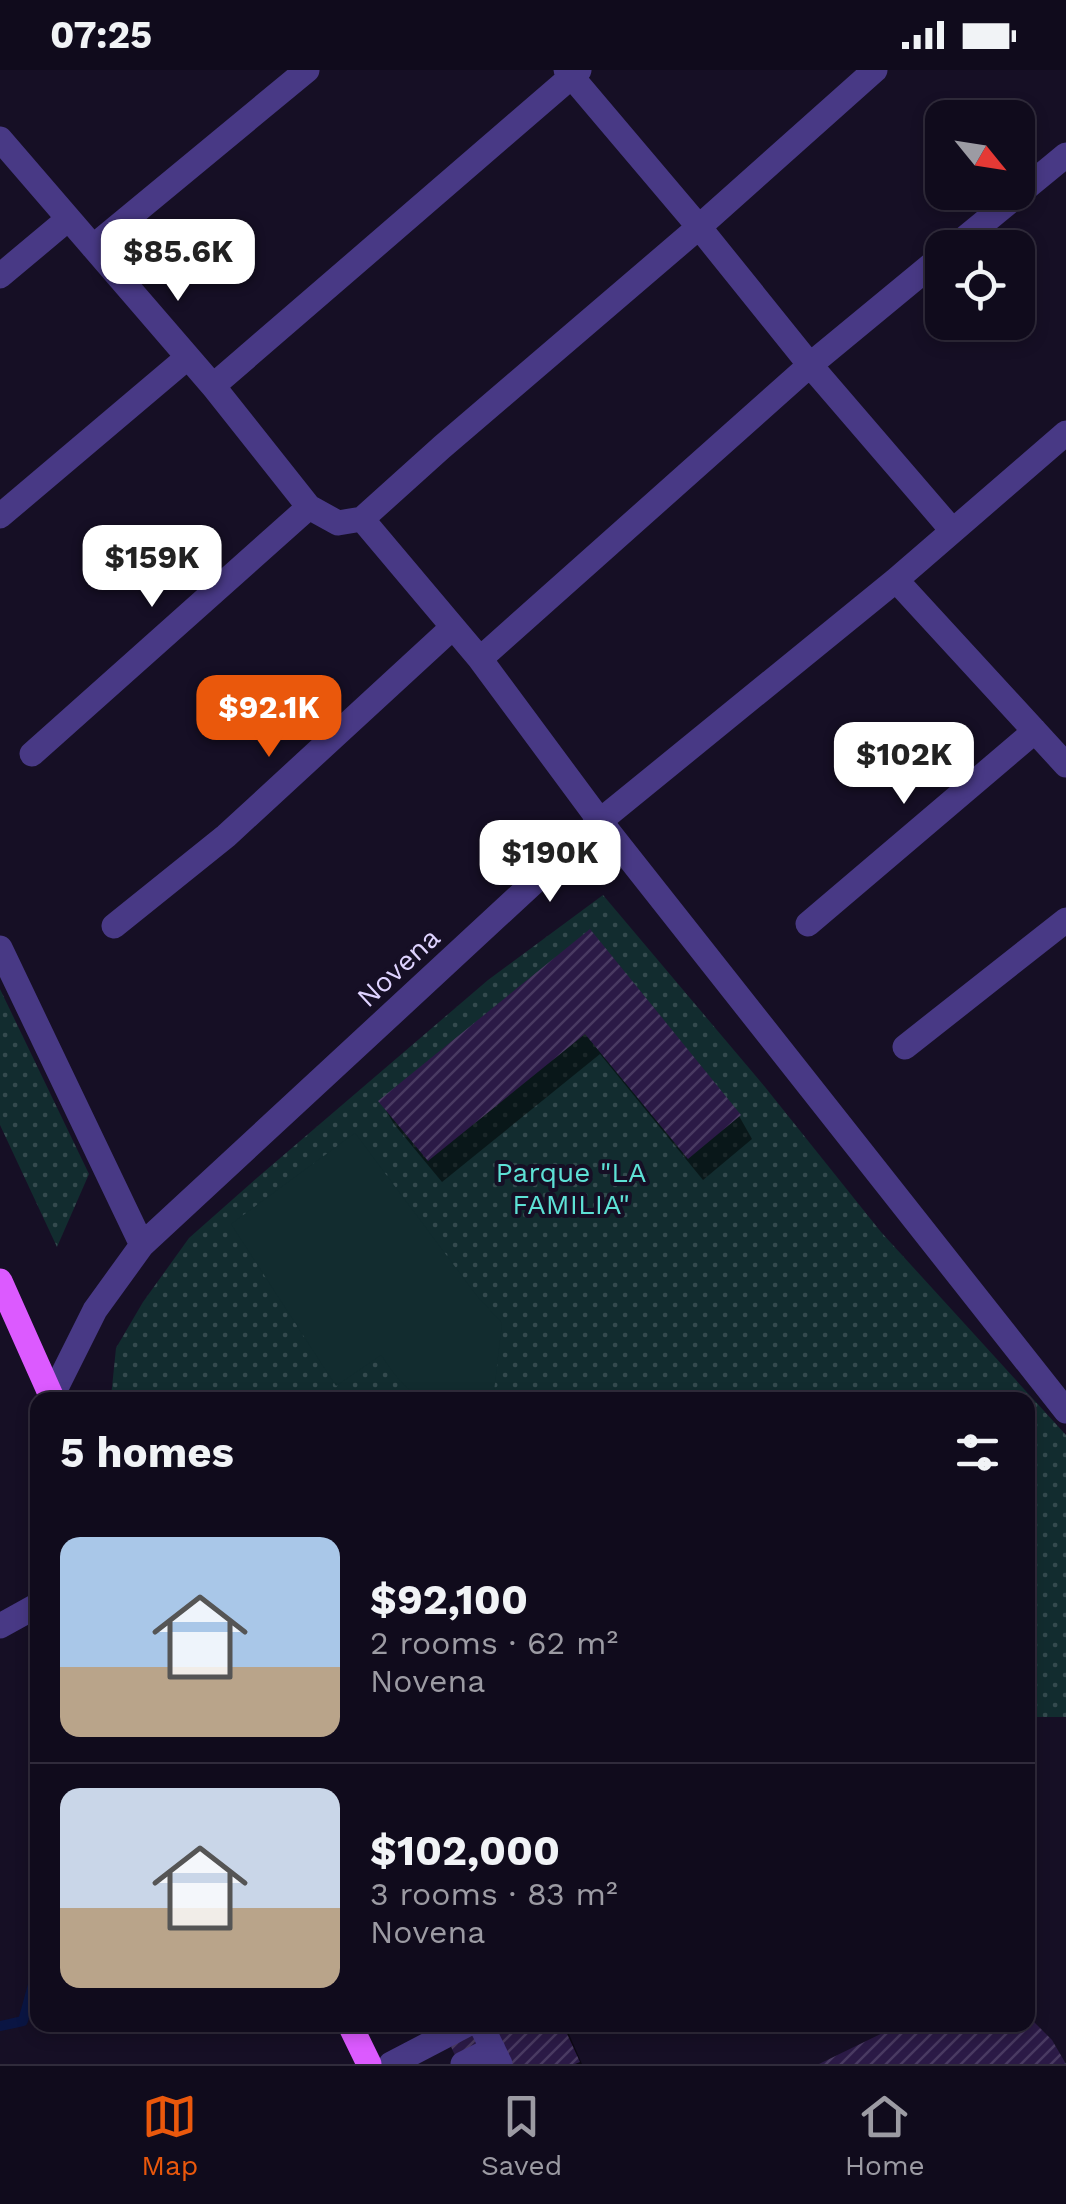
<!DOCTYPE html>
<html lang="en">
<head>
<meta charset="utf-8">
<style>
  body { margin:0; font-family:"Work Sans",sans-serif; background:#1e1929; color:#f1f3f6; height:100vh; display:flex; flex-direction:column; font-size:38px; white-space:nowrap }
  * { box-sizing:border-box; margin:0 }
  p { font-size:32px; color:#9c9ba3 }
  .icon { flex:none; width:55px; height:55px; fill:none; stroke:currentColor; stroke-width:2; stroke-linecap:round; stroke-linejoin:round }
  .map { position:relative; flex:1; overflow:hidden }
  .panel { position:absolute; left:30px; top:1322px; width:1005px; height:640px; display:flex; flex-direction:column; background:#100b1c; border-radius:20px; box-shadow:0 5px 15px #0003,0 0 0 2px #302b3b }
  .panel>* { flex:none }
  .needle { width:65px; rotate:120deg }
  .tools { position:absolute; left:925px; top:30px; display:grid; gap:20px }
  .tools a { display:grid; place-items:center; width:110px; height:110px; border-radius:20px; background:#100b1c; box-shadow:0 5px 15px #0003,0 0 0 2px #302b3b; font-size:50px }
  .price { position:absolute; translate:-50% -85px; padding:0 22px; border-radius:20px; background:#fff; color:#222; font-size:32px; line-height:65px; filter:drop-shadow(0 2px 5px #0008) }
  .price::after { content:''; position:absolute; left:50%; top:60px; width:30px; height:22px; margin-left:-15px; background:inherit; clip-path:polygon(0 0,100% 0,50% 100%) }
  .price.current { background:#ea580c; color:#fff }
  ul { padding:0; list-style:none }
  li { display:flex; align-items:center; gap:30px; height:250px; padding:0 30px }
  li+li { border-top:2px solid #302b3b }
  li span { display:grid; place-items:center; flex:none; width:280px; height:200px; border-radius:20px; color:#555 }
  li>.icon { margin-inline-start:auto }
  span .icon { width:120px; height:120px; fill:#fffc; stroke-width:1 }
  li b { font-size:42px }
  h2 { display:flex; justify-content:space-between; align-items:center; height:120px; padding:0 30px; font-size:42px }
  .status { display:flex; justify-content:space-between; align-items:center; height:70px; padding:0 50px; background:#100b1c; direction:ltr }
  .status svg { height:28px; fill:currentColor }
  .menu { display:flex; justify-content:space-around; align-items:center; height:140px; border-top:2px solid #302b3b; background:#100b1c; font-size:28px; color:#9c9ba3 }
  .menu a { display:grid; justify-items:center; gap:5px }
  .menu .current { color:#ea580c }
  .map>svg:first-child { display:block }
  .grass { fill:url(#grass-dots) }
  .garden { fill:#122c2f }
  .shadow { fill:#0007 }
  .lines { fill:none; stroke-linecap:round; stroke-linejoin:round }
  .stream { stroke:#0a1543; stroke-width:10 }
  .building { fill:url(#building-hatch) }
  .minor { stroke:#483985; stroke-width:25 }
  .major { stroke:#dc5aff; stroke-width:25 }
  .labels { text-anchor:middle; stroke-width:8; stroke-linejoin:round; paint-order:stroke }
  .street-label { font-size:28px; fill:#dfd3ff; stroke:#160f25 }
  .park-label { font-size:28px; fill:#5de1d5; stroke:#160f25 }
</style>
</head>
<body>
<div class="status"><b>07:25</b><svg viewBox="0 0 49 12"><path d="M0 12V9h3v3zM5 12V6h3v6zM10 12V3h3v9zM15 12V0h3v12zM26 1h20v11H26zM47 4h2v5h-2z"/></svg></div>
<div class="map">
<svg width="1066" height="1994" viewBox="0 0 1066 1994">
  <defs>
    <pattern id="grass-dots" width="8" height="8" patternUnits="userSpaceOnUse" patternTransform="scale(2.5)"><rect width="8" height="8" fill="#122c2f"/><path d="M2 2h.1M6 6h.1" fill="none" stroke="#344a4e" stroke-width="1.8" stroke-linecap="round"/></pattern>
    <pattern id="building-hatch" width="6" height="6" patternUnits="userSpaceOnUse" patternTransform="scale(2.5)"><rect width="6" height="6" fill="#2b1a46"/><path d="M-1 1l2-2M0 6l6-6M5 7l2-2" fill="none" stroke="#493a62"/></pattern>
  </defs>
  <rect width="100%" height="100%" fill="#160f25"/>
  <!-- grass -->
  <path class="grass" d="M603,825L765,1017L881,1162L1066,1365V1647H1028V1330H112L111,1327L116,1278L143,1232L189,1168L258,1107L488,910Z
    M0,919L89,1104L57,1177L0,1055Z"/>
  <!-- garden -->
  <path class="garden" d="M355,1063L477,1226L502,1253L493,1330C478,1330 439,1333 427,1330C407,1324 392,1301 381,1285L336,1316L231,1154Z"/>
  <!-- shadow -->
  <path class="shadow" d="M589,863L739,1046L752,1069L703,1110L600,984L442,1112L394,1054L381,1032Z
    M444,1955H565L582,1994H462Z"/>
  <g class="lines">
    <!-- stream -->
    <path class="stream" d="M0,1956L23,1951L37,1900L35,1822L38,1813"/>
  </g>
  <!-- building -->
  <path class="building" d="M590,859L741,1045L688,1089L585,964L428,1091L378,1031Z
    M1028,1946L1052,1970L1066,1994H819L899,1955H1028Z
    M441,1955H563L580,1992L575,1994H459Z"/>
  <g class="lines">
    <!-- minor -->
    <path class="minor" d="M566,0L699,157L810,295L952,460
      M0,69L213,316L309,437L338,453L362,449L480,589L600,751L1066,1341
      M93,177L307,0
      M953,178L1066,85
      M0,206L68,149
      M213,316L579,0
      M0,446L188,287
      M362,449L442,377L699,157L875,0
      M896,510L1066,695
      M480,589L810,295L942,186
      M32,684L309,437
      M808,854L1035,661
      M114,856L226,766L453,557
      M0,878L142,1175
      M905,977L1066,850
      M51,1328L95,1240L142,1175L600,751L896,510L1066,363
      M0,1556L38,1535
      M481,1955L500,1994
      M391,1994L466,1955
      M463,1994L493,1979"/>
    <!-- major -->
    <path class="major" d="M0,1211L53,1330
      M350,1955L369,1994"/>
  </g>
  <g class="labels">
    <!-- street labels -->
    <g class="street-label">
      <text transform="translate(398 897) rotate(-43)" y="10">Novena</text>
    </g>
    <!-- park labels -->
    <g class="park-label">
      <text x="571" y="1112">Parque "LA<tspan x="571" dy="32">FAMILIA"</tspan></text>
    </g>
  </g>
</svg>
<div class="tools">
<a><svg class="needle" viewBox="-14 -14 28 28"><path d="M0-13l5 13h-10z" fill="#e53935"/><path d="M0 13l5-13h-10z" fill="#9c9ba3"/></svg></a>
<a><svg class="icon" aria-label="locate" viewBox="0 0 24 24"><circle cx="12" cy="12" r="6"/><path d="M12 2v4M12 18v4M2 12h4M18 12h4"/></svg></a>
</div>
<b class="price" style="left:178px;top:234px">$85.6K</b>
<b class="price" style="left:152px;top:540px">$159K</b>
<b class="price current" style="left:269px;top:690px">$92.1K</b>
<b class="price" style="left:904px;top:737px">$102K</b>
<b class="price" style="left:550px;top:835px">$190K</b>
<section class="panel">
<h2>5 homes<svg class="icon" aria-label="filters" viewBox="0 0 24 24"><path d="M4 7h16M4 17h16"/><circle cx="9" cy="7" r="2"/><circle cx="15" cy="17" r="2"/></svg></h2>
<ul>
<li><span style="background:linear-gradient(#a9c7e8 65%,#b9a48a 0)"><svg class="icon" aria-label="home" viewBox="0 0 24 24"><path d="M3 11l9-7 9 7M6 9v11h12V9"/></svg></span><div><b>$92,100</b><p>2 rooms · 62 m²</p><p>Novena</p></div></li>
<li><span style="background:linear-gradient(#c9d6e8 60%,#b9a48a 0)"><svg class="icon" aria-label="home" viewBox="0 0 24 24"><path d="M3 11l9-7 9 7M6 9v11h12V9"/></svg></span><div><b>$102,000</b><p>3 rooms · 83 m²</p><p>Novena</p></div></li>
</ul>
</section>
</div>
<nav class="menu">
<a class="current"><svg class="icon" aria-label="map" viewBox="0 0 24 24"><path d="M3 6l6-2 6 2 6-2v14l-6 2-6-2-6 2zM9 4v14M15 6v14"/></svg>Map</a>
<a><svg class="icon" aria-label="saved" viewBox="0 0 24 24"><path d="M7 4h10v16l-5-4-5 4z"/></svg>Saved</a>
<a><svg class="icon" aria-label="home" viewBox="0 0 24 24"><path d="M3 11l9-7 9 7M6 9v11h12V9"/></svg>Home</a>
</nav>
</body>
</html>
